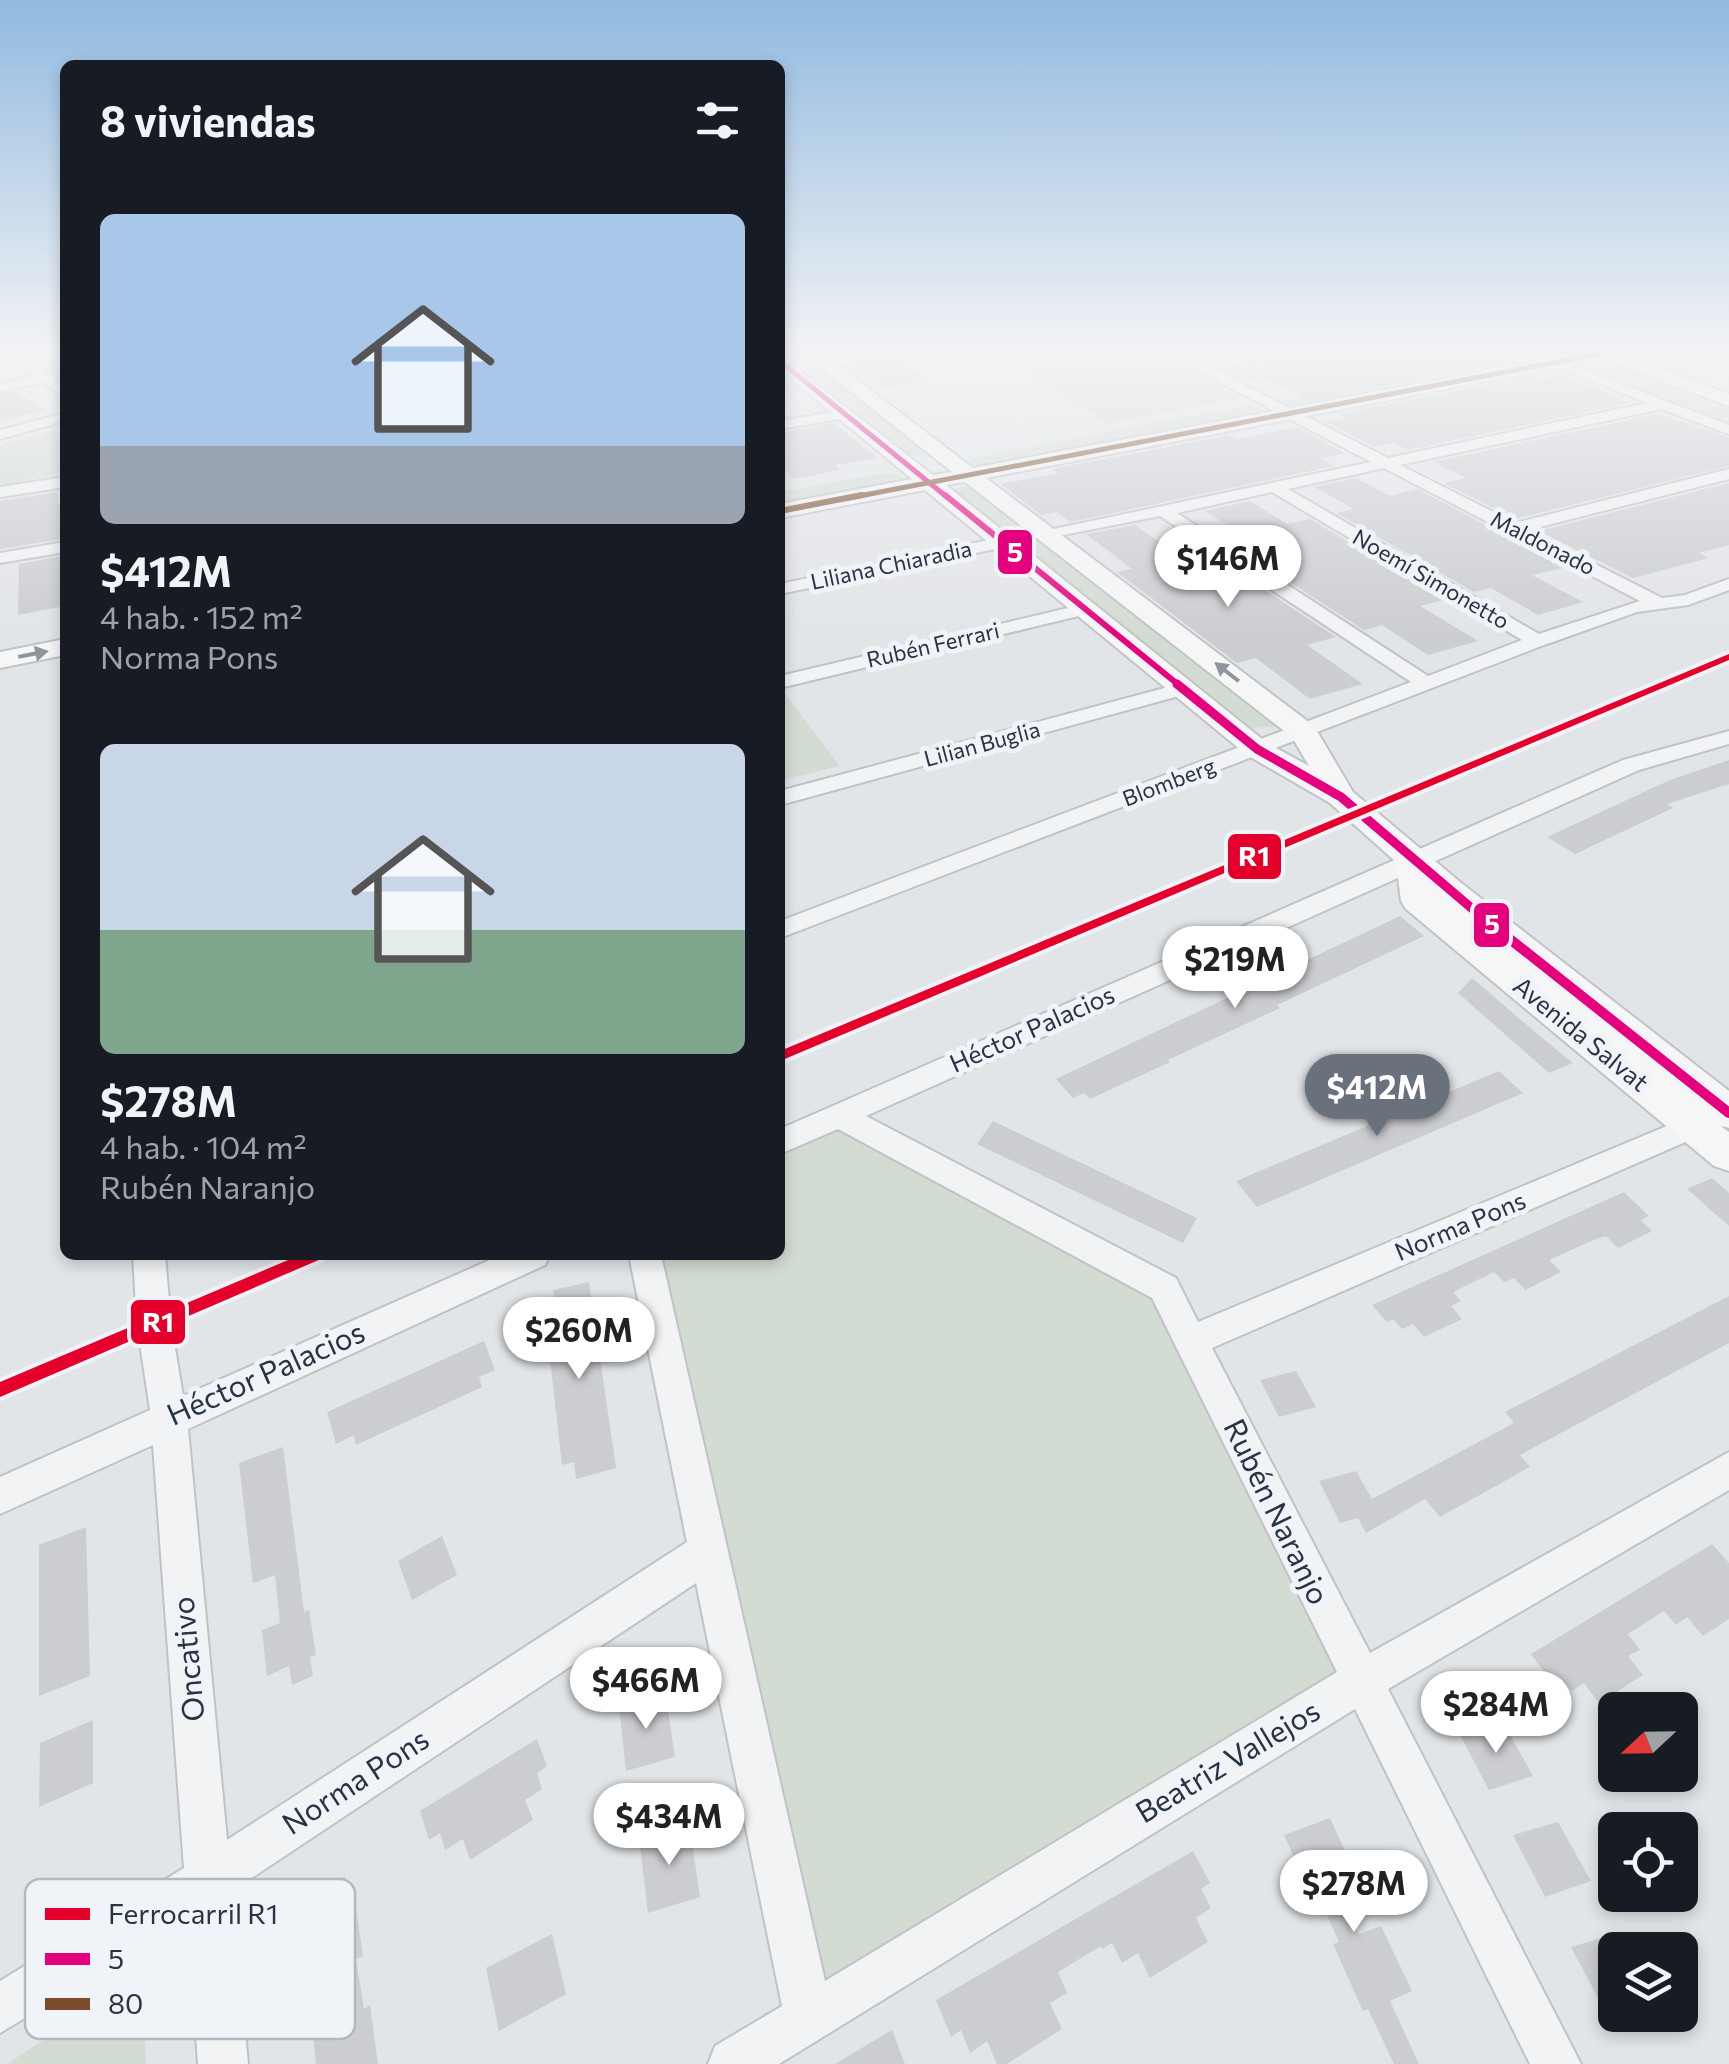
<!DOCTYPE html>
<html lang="es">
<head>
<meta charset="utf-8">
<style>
  body { margin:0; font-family:Commissioner,sans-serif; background:#20242c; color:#f1f3f6; height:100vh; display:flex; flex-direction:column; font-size:38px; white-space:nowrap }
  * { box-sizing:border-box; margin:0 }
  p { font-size:32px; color:#9ea1a6 }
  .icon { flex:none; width:55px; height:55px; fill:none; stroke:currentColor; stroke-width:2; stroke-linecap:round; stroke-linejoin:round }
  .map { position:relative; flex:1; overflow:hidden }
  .sheet { position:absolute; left:60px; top:60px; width:725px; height:1200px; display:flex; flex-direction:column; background:#171b24; border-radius:15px; box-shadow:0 5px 15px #0003 }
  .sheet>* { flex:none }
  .needle { width:65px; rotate:248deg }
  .controls { position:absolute; left:1598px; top:1692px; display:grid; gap:20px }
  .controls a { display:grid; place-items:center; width:100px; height:100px; border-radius:15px; background:#171b24; box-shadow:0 5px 15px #0003; font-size:50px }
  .price { position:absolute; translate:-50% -85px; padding:0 22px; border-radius:35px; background:#fff; color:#222; font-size:32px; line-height:65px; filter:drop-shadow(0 2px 5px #0008) }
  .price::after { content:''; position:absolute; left:50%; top:60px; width:30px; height:22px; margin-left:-15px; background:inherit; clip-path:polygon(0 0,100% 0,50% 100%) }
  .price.current { background:#69717d; color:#fff }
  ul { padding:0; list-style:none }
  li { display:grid; align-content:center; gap:20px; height:530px; padding:0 40px }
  li span { display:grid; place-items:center; height:310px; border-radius:15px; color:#555 }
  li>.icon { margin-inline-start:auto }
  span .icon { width:180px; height:180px; fill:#fffc; stroke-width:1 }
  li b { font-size:42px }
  h2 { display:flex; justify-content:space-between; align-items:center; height:120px; padding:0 40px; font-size:42px }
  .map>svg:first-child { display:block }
  .green { fill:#d3dcd3 }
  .building { fill:#cbcdd0 }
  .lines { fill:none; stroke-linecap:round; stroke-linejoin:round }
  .street-casing { stroke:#c0c3c6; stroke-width:4 }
  .secondary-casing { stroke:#c0c3c6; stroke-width:4 }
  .street { fill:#f2f3f4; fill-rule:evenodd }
  .secondary { fill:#f6f6f7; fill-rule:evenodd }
  .bus-1-far3-casing { stroke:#f0f3f7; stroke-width:9 }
  .bus-1-far2-casing { stroke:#f0f3f7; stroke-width:11 }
  .bus-1-far1-casing { stroke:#f0f3f7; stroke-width:15 }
  .bus-1-casing { stroke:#f0f3f7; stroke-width:18 }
  .bus-2-far1-casing { stroke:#f0f3f7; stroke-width:9 }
  .bus-2-casing { stroke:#f0f3f7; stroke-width:11 }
  .bus-1-far3 { stroke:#e5007d; stroke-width:5 }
  .bus-1-far2 { stroke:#e5007d; stroke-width:6 }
  .bus-1-far1 { stroke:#e5007d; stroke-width:9 }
  .bus-1 { stroke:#e5007d; stroke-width:10 }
  .bus-2-far1 { stroke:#7a4b2a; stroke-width:5 }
  .bus-2 { stroke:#7a4b2a; stroke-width:6 }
  .rail-1-casing { stroke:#f0f3f7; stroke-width:8 }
  .rail-1 { fill:#e4002b; fill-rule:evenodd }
  .oneway { fill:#8f949d }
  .labels { text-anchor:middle; stroke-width:10; stroke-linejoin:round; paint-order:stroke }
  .far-street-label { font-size:22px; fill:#283343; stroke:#f0f3f7 }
  .street-label { font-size:25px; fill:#283343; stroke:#f0f3f7 }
  .near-street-label { font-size:30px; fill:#283343; stroke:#f0f3f7 }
  .key { fill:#f0f3f7; stroke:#b4b9c1; stroke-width:2.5 }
  .key-label { font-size:28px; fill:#283343 }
  .line-badge { stroke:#f0f3f7; stroke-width:4 }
  .badge-label { font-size:28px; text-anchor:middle; font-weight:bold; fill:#fff }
</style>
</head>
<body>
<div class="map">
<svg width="1729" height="2064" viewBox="0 0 1729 2064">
  <rect width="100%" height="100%" fill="#e2e5e8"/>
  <!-- green -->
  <path class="green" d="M986,347H1151L1240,398L1108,424Z
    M1506,356L1531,362L1291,409L1274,402Z
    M1594,363L1656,375L1651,379L1729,409V423L1608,379L1585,365Z
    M809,372H829L929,451L927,456H905L807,377Z
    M1243,406L1258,407L1266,413L982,467L967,460Z
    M48,432L63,433L64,472L0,486V445Z
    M883,473L900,474L905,482L780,508V492Z
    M966,486L975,487L1275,719L1274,727L1244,728L952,494L955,489Z
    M781,690H782L840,766L780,781Z
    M838,1115L1164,1288L1360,1682L808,2015L645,1255H780V1142Z
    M94,2007L144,2024L146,2064H7Z"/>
  <!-- building -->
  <path class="building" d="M1178,347H1284L1205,361Z
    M1334,347H1464L1504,363L1311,400L1263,376L1242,380L1226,372L1331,351Z
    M898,358L928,380L882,387L855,366Z
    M1564,375L1629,403L1408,450L1393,443L1374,447L1324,421L1345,418L1338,414L1534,376L1542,379Z
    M16,392L46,410L0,422V395Z
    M1657,414L1729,437V466L1515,519L1444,483L1466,478L1433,462Z
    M834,423L877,458L835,465L840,470L794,479L780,466V433Z
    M1297,427L1345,453L1320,458L1334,466L1070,522L1057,512L1041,515L1001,484L1058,473L1052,469L1229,435L1237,439Z
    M1356,478L1389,496L1417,489L1566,567L1532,575L1583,602L1538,615L1491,588L1474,592L1337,513L1354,509L1314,487Z
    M1729,483V545L1699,553L1709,558L1633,578L1539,531Z
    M57,492L58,504L61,503L62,539L0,549V501Z
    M1250,501L1287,524L1310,519L1446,599L1420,606L1478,641L1428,655L1382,625L1364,630L1225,540L1244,535L1205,511Z
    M1135,525L1172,551L1198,546L1336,637L1307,645L1363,684L1310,699L1256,658L1237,663L1117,572L1132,569L1086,534Z
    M62,556L65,606L18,615L19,564Z
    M1729,760V784L1667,804L1673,808L1575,854L1547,837L1670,780Z
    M1400,916L1424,936L1277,1005L1280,1008L1168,1060L1170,1062L1090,1099L1084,1093L1073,1098L1056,1079Z
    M1472,978L1541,1037L1573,1063L1549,1073L1458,993Z
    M1499,1071L1523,1093L1257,1207L1236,1181Z
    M993,1121L1197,1218L1183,1243L977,1144Z
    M1712,1178L1729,1193V1226L1687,1189Z
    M1624,1192L1649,1216L1641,1220L1652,1231L1618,1248L1606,1236L1596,1239L1549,1260L1561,1272L1525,1290L1514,1278L1504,1282L1494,1272L1453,1292L1461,1301L1451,1306L1462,1319L1424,1337L1413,1324L1402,1329L1393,1319L1387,1322L1372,1305Z
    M589,1282L616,1468L576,1479L574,1462L562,1465L544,1306L555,1304L553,1290Z
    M1729,1296V1343L1520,1455L1530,1467L1440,1517L1425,1499L1366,1533L1358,1518L1340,1523L1319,1481L1356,1471L1372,1499L1514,1423L1505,1412Z
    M484,1341L495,1370L479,1377L482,1387L356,1445L354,1435L336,1444L327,1412Z
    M1296,1371L1316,1407L1279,1417L1260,1380Z
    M283,1447L304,1612L309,1610L316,1655L310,1657L313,1676L292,1685L289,1666L267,1676L262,1630L280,1623L275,1575L253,1583L239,1463Z
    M86,1527L90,1676L39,1696V1545Z
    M442,1536L457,1575L412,1600L398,1561Z
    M1712,1544L1729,1563V1619L1703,1636L1687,1617L1676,1625L1664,1611L1628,1634L1640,1650L1628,1656L1643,1675L1599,1703L1584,1683L1572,1691L1559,1676L1551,1681L1531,1654Z
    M665,1692L675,1757L626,1771L619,1706Z
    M93,1720V1783L39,1807L40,1743Z
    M1503,1722L1533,1776L1489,1790L1460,1735Z
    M537,1739L547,1766L537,1773L542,1789L525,1800L533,1820L470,1860L463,1839L445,1850L440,1833L429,1840L420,1811Z
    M1330,1818L1357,1877L1336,1885L1359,1934L1381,1926L1412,1991L1390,2001L1419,2064H1394L1368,2009L1363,2011L1333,1944L1339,1942L1317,1892L1311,1895L1284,1835Z
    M1558,1822L1591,1881L1545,1897L1513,1835Z
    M689,1823L700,1897L648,1913L639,1838Z
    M1193,1851L1210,1883L1201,1889L1211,1908L1196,1918L1208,1942L1150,1978L1138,1953L1122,1963L1112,1943L1102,1949L1101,1946L1058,1972L1067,1993L1050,2003L1062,2029L1007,2064H997L987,2041L970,2053L961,2030L951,2037L936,2000Z
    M345,1876L348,1899L354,1896L363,1956L356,1959L364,2009L370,2005L378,2064H316L313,2035L340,2022L332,1972L306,1985L299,1923L324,1910L322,1888Z
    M552,1934L566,1994L499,2031L486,1968Z
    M1615,1934V2030L1571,1947Z
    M892,2030L905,2064H835Z"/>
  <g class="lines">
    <!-- street casing -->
    <g class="street-casing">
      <path id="street" d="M0,347H14L47,373L59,372L61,375L54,379L65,387V398L42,382L0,392V384L34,376Z
        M910,347H939L780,375V367Z
        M1153,347H1168L1203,365L1304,347H1330L1215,370L1388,458L1647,403L1507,347H1524L1729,425V434L1661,409L1400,465L1515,523L1729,469V479L1528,530L1662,598L1685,595L1729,579V590L1688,605L1637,612L1544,645L780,938V921L1411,682L1160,516L1043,539V531L1049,530L1371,462ZM1384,468L1640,601L1539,634L1288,489ZM1272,492L1522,640L1428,676L1177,513Z
        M1699,347L1729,351V359L1701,350Z
        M845,410L852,414L850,417L780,429V421Z
        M65,413V421L0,439V430Z
        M65,477V487L0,497V487Z
        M1003,537L1009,538V546L780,594V584Z
        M65,542V552L0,563V553Z
        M1085,604L1094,609L1091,613L780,688V676Z
        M1183,683L1190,685V693L780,805V791Z
        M1729,731V744L1639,770L866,1116L1176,1278L1198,1322L1729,1100V1123L1212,1348L1370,1653L1729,1452V1490L1388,1689L1581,2064H1530L1355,1709L779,2064H708L715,2046L782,2006L696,1583L232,1891L248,2064H198L188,1919L0,2033V1981L184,1868L153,1445L0,1514V1477L150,1410L137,1324L133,1255H165L171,1324L183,1396L501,1255H550L545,1265L188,1429L227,1840L687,1542L629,1255H661L825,1981L1337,1672L1152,1298L838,1129L780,1154V1129L1623,760Z"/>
    </g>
    <!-- secondary casing -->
    <g class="secondary-casing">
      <path id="secondary" d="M795,347H814L973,468L1584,352L1579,347H1602L1729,394V406L1602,359L986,478L1314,726L1353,792L1460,882L1729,1091V1128L1721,1126L1729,1132V1171L1714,1166L1406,909L1401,901L1396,862L1330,803L1247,755L925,490L780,518V504L912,479L780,370V356L933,475L952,472ZM965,482L1292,737L1309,766L1267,743L946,485Z
        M65,639V655L0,668V652Z"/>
    </g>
    <!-- street -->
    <use href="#street" class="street"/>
    <!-- secondary -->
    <use href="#secondary" class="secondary"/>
    <!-- bus-1-far3 casing -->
    <g class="bus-1-far3-casing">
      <path id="bus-1-far3" d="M780,361L948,498"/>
    </g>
    <!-- bus-1-far2 casing -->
    <g class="bus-1-far2-casing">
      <path id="bus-1-far2" d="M945,495L1180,686"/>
    </g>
    <!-- bus-1-far1 casing -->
    <g class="bus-1-far1-casing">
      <path id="bus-1-far1" d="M1177,684L1257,749L1341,797L1489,923"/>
    </g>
    <!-- bus-1 casing -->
    <g class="bus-1-casing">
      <path id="bus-1" d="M1486,920L1729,1113"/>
    </g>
    <!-- bus-2-far1 casing -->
    <g class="bus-2-far1-casing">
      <path id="bus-2-far1" d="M849,498L1604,353"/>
    </g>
    <!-- bus-2 casing -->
    <g class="bus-2-casing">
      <path id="bus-2" d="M780,511L862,495"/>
    </g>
    <!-- bus-1-far3 -->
    <use href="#bus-1-far3" class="bus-1-far3"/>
    <!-- bus-1-far2 -->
    <use href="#bus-1-far2" class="bus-1-far2"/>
    <!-- bus-1-far1 -->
    <use href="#bus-1-far1" class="bus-1-far1"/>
    <!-- bus-1 -->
    <use href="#bus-1" class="bus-1"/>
    <!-- bus-2-far1 -->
    <use href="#bus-2-far1" class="bus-2-far1"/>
    <!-- bus-2 -->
    <use href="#bus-2" class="bus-2"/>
    <!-- rail-1 casing -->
    <g class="rail-1-casing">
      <path id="rail-1" d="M1729,654V660L780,1061V1051Z
        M300,1255H323L321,1259L0,1397V1382Z"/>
    </g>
    <!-- rail-1 -->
    <use href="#rail-1" class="rail-1"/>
  </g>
  <!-- one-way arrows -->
  <defs><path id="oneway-solid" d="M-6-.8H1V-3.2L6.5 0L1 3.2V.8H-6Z" transform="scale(2.5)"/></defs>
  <g class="oneway">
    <use href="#oneway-solid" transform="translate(33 654) rotate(-11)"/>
    <use href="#oneway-solid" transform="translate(1227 672) rotate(-142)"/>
  </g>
  <!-- sky -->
  <linearGradient id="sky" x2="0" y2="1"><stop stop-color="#91bae0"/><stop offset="0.55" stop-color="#f2f3f5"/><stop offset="1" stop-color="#f2f3f5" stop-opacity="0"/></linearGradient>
  <rect width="1729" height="636" fill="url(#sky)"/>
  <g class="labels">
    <!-- far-street labels -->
    <g class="far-street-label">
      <text transform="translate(1543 543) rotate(27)" y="8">Maldonado</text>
      <text transform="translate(891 565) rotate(-12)" y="8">Liliana Chiaradia</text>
      <text transform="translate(1431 579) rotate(30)" y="8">Noemí Simonetto</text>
      <text transform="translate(933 645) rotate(-13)" y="8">Rubén Ferrari</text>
      <text transform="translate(982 744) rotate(-15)" y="8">Lilian Buglia</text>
      <text transform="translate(1169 782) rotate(-21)" y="8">Blomberg</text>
    </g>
    <!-- street labels -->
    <g class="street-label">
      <text transform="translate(1032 1029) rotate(-24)" y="9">Héctor Palacios</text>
      <text transform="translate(1581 1034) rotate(39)" y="9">Avenida Salvat</text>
      <text transform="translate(1460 1226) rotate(-23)" y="9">Norma Pons</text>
    </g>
    <!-- near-street labels -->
    <g class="near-street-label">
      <text transform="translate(266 1374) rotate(-24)" y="10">Héctor Palacios</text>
      <text transform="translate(1276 1512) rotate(64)" y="10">Rubén Naranjo</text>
      <text transform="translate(189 1659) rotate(-95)" y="10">Oncativo</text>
      <text transform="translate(1228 1762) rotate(-31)" y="10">Beatriz Vallejos</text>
      <text transform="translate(356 1782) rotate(-33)" y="10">Norma Pons</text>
    </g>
  </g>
  <!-- legend -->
  <rect x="25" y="1879" width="330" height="160" rx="15" class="key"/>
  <rect x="45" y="1908" width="45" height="12" fill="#e4002b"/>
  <rect x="45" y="1953" width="45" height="12" fill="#e5007d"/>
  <rect x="45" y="1998" width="45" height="12" fill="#7a4b2a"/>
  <g class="key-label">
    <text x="108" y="1924">Ferrocarril R1</text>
    <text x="108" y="1969">5</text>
    <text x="108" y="2014">80</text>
  </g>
  <g class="line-badge">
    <rect x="996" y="528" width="38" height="48" rx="10" fill="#e5007d"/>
    <rect x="1226" y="832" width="57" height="49" rx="10" fill="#e4002b"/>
    <rect x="1472" y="901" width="39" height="48" rx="10" fill="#e5007d"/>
    <rect x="129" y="1298" width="58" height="48" rx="10" fill="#e4002b"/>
  </g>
  <g class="badge-label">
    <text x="1015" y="562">5</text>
    <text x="1254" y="866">R1</text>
    <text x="1492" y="934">5</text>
    <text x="158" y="1332">R1</text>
  </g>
</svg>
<div class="controls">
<a><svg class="needle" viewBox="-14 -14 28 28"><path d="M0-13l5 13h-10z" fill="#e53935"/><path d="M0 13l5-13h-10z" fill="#9ea1a6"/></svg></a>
<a><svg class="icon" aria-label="locate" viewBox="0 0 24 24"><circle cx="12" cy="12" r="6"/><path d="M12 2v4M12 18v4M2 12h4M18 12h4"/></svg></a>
<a><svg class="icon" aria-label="layers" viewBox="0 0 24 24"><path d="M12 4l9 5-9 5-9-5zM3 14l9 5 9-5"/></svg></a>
</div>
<b class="price" style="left:1228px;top:610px">$146M</b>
<b class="price" style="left:1235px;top:1011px">$219M</b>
<b class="price current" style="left:1377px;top:1139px">$412M</b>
<b class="price" style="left:579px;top:1382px">$260M</b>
<b class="price" style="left:646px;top:1732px">$466M</b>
<b class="price" style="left:1496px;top:1756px">$284M</b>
<b class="price" style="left:669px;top:1868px">$434M</b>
<b class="price" style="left:1354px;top:1935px">$278M</b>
<section class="sheet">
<h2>8 viviendas<svg class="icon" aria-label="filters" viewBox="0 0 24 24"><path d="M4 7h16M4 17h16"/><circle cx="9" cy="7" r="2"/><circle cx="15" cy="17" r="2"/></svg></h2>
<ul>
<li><span style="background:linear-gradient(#a9c7e8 75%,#9aa5b1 0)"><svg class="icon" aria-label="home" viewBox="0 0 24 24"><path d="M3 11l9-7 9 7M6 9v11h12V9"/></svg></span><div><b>$412M</b><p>4 hab. · 152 m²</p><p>Norma Pons</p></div></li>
<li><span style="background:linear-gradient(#c9d6e8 60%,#7fa58c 0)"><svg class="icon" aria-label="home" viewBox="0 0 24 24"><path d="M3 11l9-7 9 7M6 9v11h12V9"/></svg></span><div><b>$278M</b><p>4 hab. · 104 m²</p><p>Rubén Naranjo</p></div></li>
</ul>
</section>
</div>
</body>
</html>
